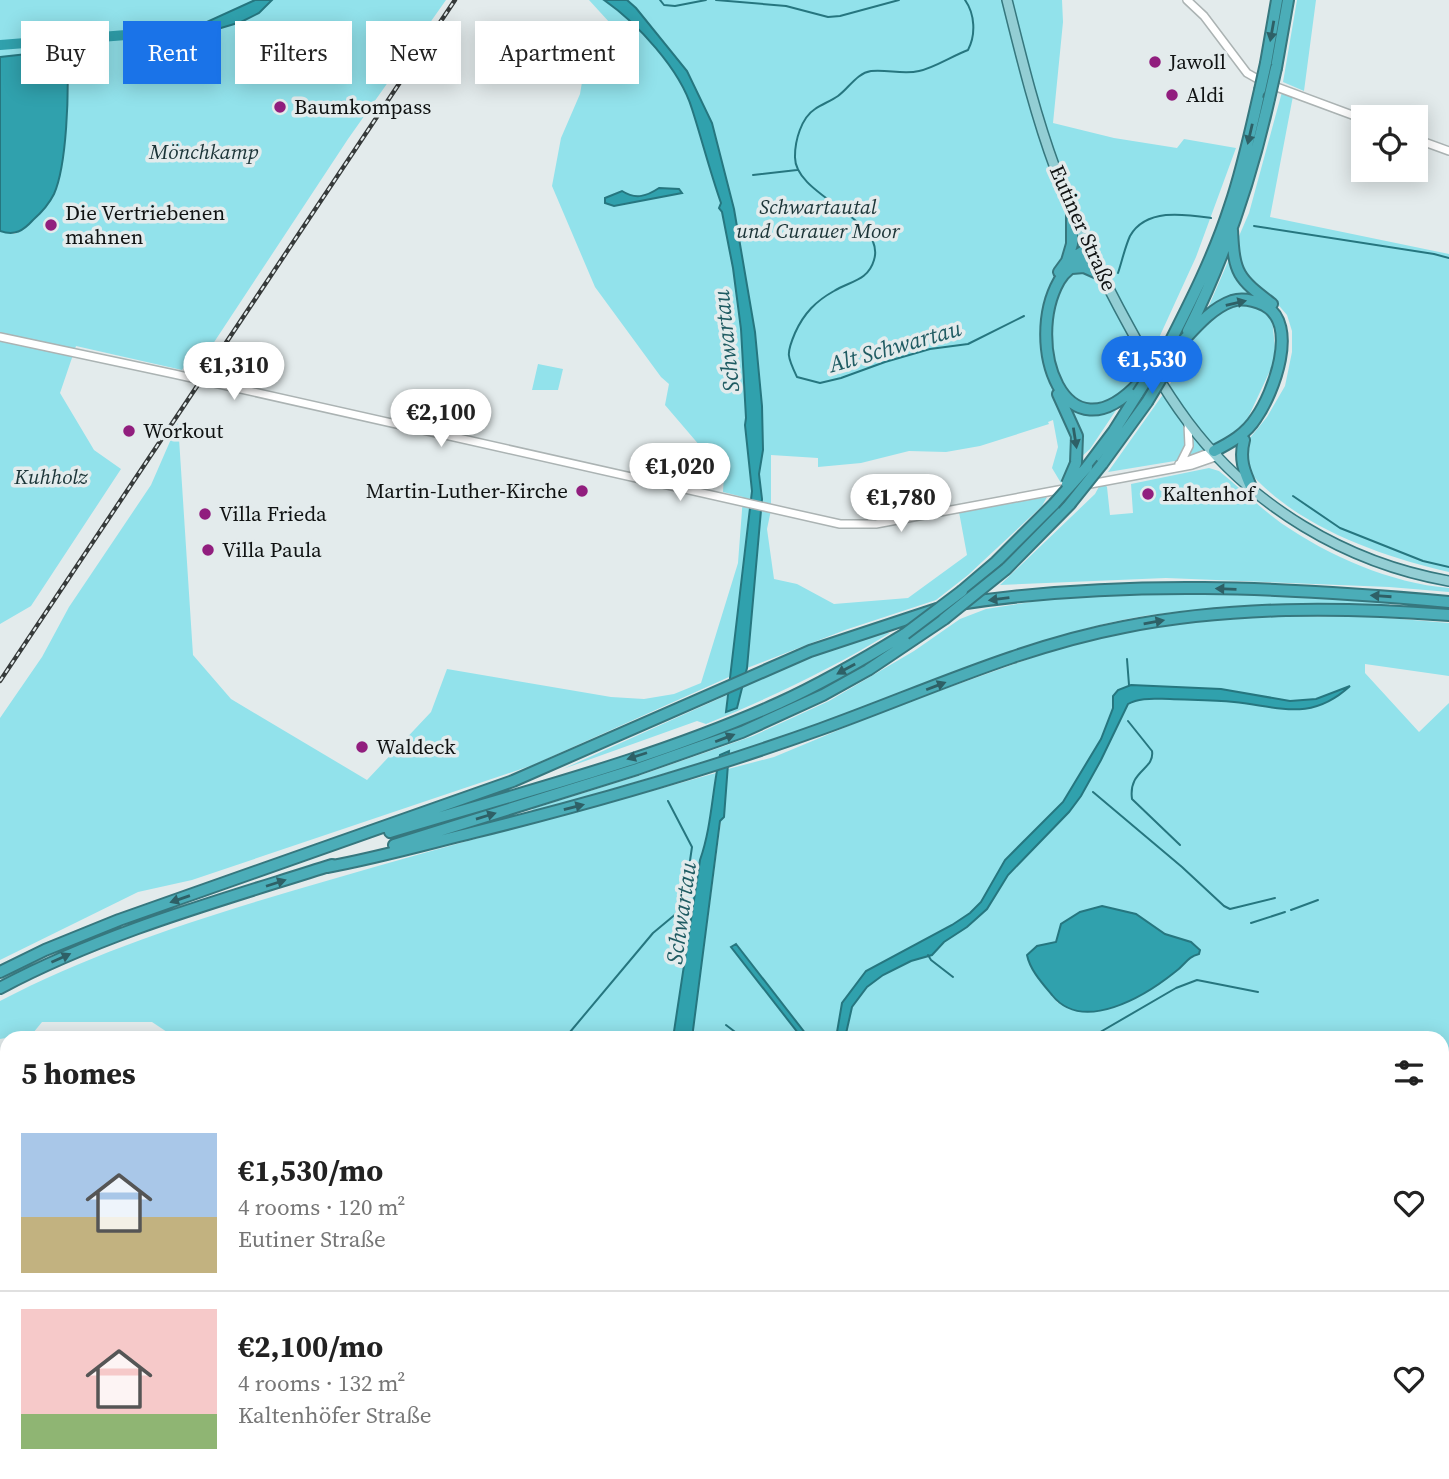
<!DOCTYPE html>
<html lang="en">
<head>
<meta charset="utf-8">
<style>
  body { margin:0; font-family:"Source Serif 4",serif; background:#f6f6f6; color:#222; height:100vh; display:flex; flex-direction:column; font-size:26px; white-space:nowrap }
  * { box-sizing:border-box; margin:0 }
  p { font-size:23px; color:#767676 }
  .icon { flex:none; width:38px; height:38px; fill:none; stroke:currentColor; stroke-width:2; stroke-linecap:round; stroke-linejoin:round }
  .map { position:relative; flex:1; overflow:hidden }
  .drawer { position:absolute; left:0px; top:1031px; width:1449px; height:450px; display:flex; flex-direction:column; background:#fff; border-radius:21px 21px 0 0; box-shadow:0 4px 18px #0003 }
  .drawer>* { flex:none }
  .hud { position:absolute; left:21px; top:21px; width:700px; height:63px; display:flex; gap:14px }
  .fabs { position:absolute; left:1351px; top:105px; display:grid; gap:14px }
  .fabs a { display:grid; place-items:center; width:77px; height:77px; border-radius:0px; background:#fff; box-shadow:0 4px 18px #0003; font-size:35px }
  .price { position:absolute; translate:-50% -60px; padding:0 16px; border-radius:24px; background:#fff; color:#222; font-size:23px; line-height:46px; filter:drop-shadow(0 2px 4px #0008) }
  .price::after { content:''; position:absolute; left:50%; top:42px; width:21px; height:16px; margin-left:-10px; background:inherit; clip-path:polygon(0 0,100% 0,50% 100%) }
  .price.active { background:#1a73e8; color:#fff }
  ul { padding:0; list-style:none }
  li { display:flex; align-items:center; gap:21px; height:175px; padding:0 21px }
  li+li { border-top:2px solid #e0e0e0 }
  li span { display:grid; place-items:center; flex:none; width:196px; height:140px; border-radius:0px; color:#555 }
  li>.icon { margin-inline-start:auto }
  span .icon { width:84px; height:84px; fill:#fffc; stroke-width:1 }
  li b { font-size:30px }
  h2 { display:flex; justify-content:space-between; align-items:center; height:84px; padding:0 21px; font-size:30px }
  .pill { padding:0 24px; border-radius:0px; background:#fff; box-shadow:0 4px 18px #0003; font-size:24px; line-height:63px }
  .pill.active { background:#1a73e8; color:#fff }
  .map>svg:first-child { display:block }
  .green { fill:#92e2eb; fill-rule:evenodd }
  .water { fill:#30a1ad; stroke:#26767f; stroke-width:2 }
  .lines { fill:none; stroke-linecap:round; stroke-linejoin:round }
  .stream { stroke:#26767f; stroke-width:2 }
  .river { stroke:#30a1ad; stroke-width:10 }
  .ferry { stroke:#1f5b62; stroke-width:2; stroke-dasharray:9 7; stroke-linecap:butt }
  .minor-casing { stroke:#abb3b3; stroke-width:10 }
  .major-casing { stroke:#36777e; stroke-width:12 }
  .highway-casing { stroke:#36777e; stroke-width:14 }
  .minor { stroke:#fff; stroke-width:7 }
  .major { stroke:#93ced4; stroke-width:9 }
  .highway { stroke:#4badb8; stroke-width:10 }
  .rail-casing { stroke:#363a3a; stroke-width:4.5 }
  .rail { stroke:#e3ebec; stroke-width:2; stroke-dasharray:5; stroke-linecap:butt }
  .highway-bridge-casing { stroke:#36777e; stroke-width:14; stroke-linecap:butt }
  .highway-bridge { stroke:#4badb8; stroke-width:10 }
  .oneway { fill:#2e6066 }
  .poi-dot { fill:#911e7e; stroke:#e3ebec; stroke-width:2.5 }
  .labels { text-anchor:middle; stroke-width:7; stroke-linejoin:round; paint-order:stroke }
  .poi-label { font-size:21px; fill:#101313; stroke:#e3ebec; text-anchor:start }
  .park-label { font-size:21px; font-style:italic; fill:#1b3437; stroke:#e3ebec }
  .street-label { font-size:21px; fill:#101313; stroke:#e3ebec }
  .water-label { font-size:23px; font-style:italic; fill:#1f5b62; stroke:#e3ebec }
</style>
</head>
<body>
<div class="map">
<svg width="1449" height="1479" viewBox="0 0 1449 1479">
  <rect width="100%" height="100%" fill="#e3ebec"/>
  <!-- green -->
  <path class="green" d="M0,0H446L348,139L201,362L191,355L182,370L76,346L60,393L94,450L121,469L31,606L0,624V231L15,234C71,200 64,140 69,83L0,60Z
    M589,0H1062L1063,22L1053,123L1114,138L1177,148L1184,139L1236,148L1196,257L1147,364L1090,449L1068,469L1061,483L1052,468L1058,447L1053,420L1048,422L1049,424L980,446L946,452L909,451L861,463L818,467V458L771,455V510L767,529L774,579L797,584L834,604L908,598L967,555L959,512L1047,497L1042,506L968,575L936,600L845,630L747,668V662L730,674L729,677L533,765L192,880L138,892L0,960V718L42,657L69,607L151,485L178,423L193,655L231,699L367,780L431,712L447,669L611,697L644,699L674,694L701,683L738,563L743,497L723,492L724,474L665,405L669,384L661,377L595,287L552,186L561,138L580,94L585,64L610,23Z
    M1297,0H1316L1304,91L1283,82Z
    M1282,92L1293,96L1270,217L1449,254V572C1379,556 1289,524 1244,465L1245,444L1267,417L1285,386L1292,352V331L1287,315L1275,301L1263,310L1272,318L1276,358L1246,422L1232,438L1187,459L1108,472L1169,386L1198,331L1249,213Z
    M538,364L563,369L558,390H532Z
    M1209,468L1219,471C1240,488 1259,507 1281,523C1329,556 1390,583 1449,588V592L1389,587L1166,578L1000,585L1095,494L1102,481L1107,487L1110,515L1133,513L1131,484Z
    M1152,593L1257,594L1390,600L1389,607C1294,606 1197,602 1104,624C1013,646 927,684 840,717C804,731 766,742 729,754V752L720,757L534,812L532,809L638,776L753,736L829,701L914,651L960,619L986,609L1044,600Z
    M1253,616L1376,617L1449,623V676L1365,664V673L1419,732L1449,703V1145L1443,1144L1442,1149V1038H692L728,769L774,757L894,707L1065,646L1145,628ZM1136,914L1165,934L1191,942L1195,946L1188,959L1058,1003L1029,964L1037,947L1047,946Z
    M890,633C831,669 770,698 706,724L697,721L563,769L727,695L726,712L737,708L742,688C788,665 838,635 890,633Z
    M716,773L707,840L700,860L673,1038H176L152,1022H42L33,1033L0,1039V1001C106,946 219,912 333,879C460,842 589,809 716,773Z
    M7,1157V1474H279L276,1479H0V1160Z
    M1449,1242V1377L1442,1379V1243Z
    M517,1474H1041L1013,1479H522Z"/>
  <!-- water -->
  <path class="water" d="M255,0H272L259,13L241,22L201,34L189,30Z
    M604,0H627L636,8L687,71L712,123L734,209L755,332L762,406L763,450L759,474L762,499L747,668L737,708L726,712L752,491L745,425L746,418L741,329L733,268L722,212L719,208L721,203C710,172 702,140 692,109C680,69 637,23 604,0Z
    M69,40H71L63,56L67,58C69,91 67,165 54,194C49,204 41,213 33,220C23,231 15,236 0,231V57L54,51L61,55Z
    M659,188L679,189L682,193L614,206L605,203V198L622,191C636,200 647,196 659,188Z
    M1131,685L1221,689L1290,701L1316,699L1350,686C1311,722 1280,707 1234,702C1213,700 1191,700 1170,699C1155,699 1140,697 1128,704L1101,760L1081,796L1069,812L1008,875L987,909L967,927L944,942L932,955L911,961L883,975L867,987L852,1007L845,1038H836L842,1003L866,971L952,925L970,913L981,902L1005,860L1063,802L1101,739L1113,708V696L1118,690Z
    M729,751L724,817L720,821L692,1038H673L700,860C712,826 712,790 720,755Z
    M1102,906L1136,914L1165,934L1191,942L1200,950L1199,954C1187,957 1186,964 1175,972C1145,996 1083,1034 1052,995C1042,983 1030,970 1027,955L1037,946L1056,942L1061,924L1080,912Z
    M736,944L809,1038H802L731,947Z
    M1449,1377V1479H1013L1041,1474H1442V1379Z
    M416,1474H517L522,1479H421Z"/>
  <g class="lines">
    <!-- stream -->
    <path class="stream" d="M660,0L664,5L675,6L706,0
      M716,0L786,6L828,17L840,16L899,0
      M965,0C975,14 976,35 968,50C952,56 934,68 919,71C903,75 887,69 871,71C857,73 849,88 838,96C831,101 822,104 815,109C801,118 795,141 795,156C793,196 887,218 874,260C868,281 850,281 834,291C816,301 804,313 795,333C786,354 787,356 797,377L820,383L841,378L885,362L930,349L968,344L1024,316
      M753,175L797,170
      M1254,226L1434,254L1449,258
      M1118,273C1122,261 1125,247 1130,236C1146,208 1184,214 1211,218
      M1293,496L1340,528L1423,561L1449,567
      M1127,659L1129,685
      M1128,721L1152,751C1155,770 1128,770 1132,799L1180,845
      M1093,792L1182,867L1224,906L1230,909L1275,898
      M1291,910L1318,900
      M1251,923L1285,912
      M928,955L931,960L953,977
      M726,1025L743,1038
      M565,1038L653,933L683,908L692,847L668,801
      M1090,1038L1176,988L1197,980L1258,992"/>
    <!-- river -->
    <path class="river" d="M0,45L189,30L203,27"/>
    <!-- ferry -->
    <path class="ferry" d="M1442,1438L1449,1436
      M1282,1479L1304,1474"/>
    <!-- minor casing -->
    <g class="minor-casing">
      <path id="minor" d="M1187,0L1204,16L1247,73L1263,82L1363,119
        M1416,139L1449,151
        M0,337L174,374L840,524H876L1192,465L1218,456
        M1181,462L1189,446L1188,424
        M1179,464L1214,451"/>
    </g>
    <!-- major casing -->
    <g class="major-casing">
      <path id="major" d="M1007,0C1021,56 1035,114 1055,168C1073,217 1095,263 1119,308C1140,347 1161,386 1188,422C1251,506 1346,563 1449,581"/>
    </g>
    <!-- highway casing -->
    <g class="highway-casing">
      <path id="highway" d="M1266,63L1277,0
        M1276,68L1288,0
        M1232,230C1234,274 1238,278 1272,304
        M1092,254C1080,262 1066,268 1059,281C1024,343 1064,463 1139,383
        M1067,261L1072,244V213
        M1072,268L1084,267L1102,275
        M1059,272L1067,261L1089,248
        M1188,331C1225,257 1251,179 1269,99
        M1182,342C1196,327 1212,308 1232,301C1242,298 1255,301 1264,305C1300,324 1273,394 1256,418C1246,434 1230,443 1214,451
        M1166,350C1190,303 1214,256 1230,206C1243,168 1251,129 1260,90
        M1058,394L1077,436L1076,463
        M1244,440C1239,459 1244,471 1252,489
        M1102,464L1147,402
        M1087,467L1114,431L1138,393
        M1006,569L1070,504
        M962,591L996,562L1054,504
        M959,604C1121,579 1287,587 1449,602
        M390,832C520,793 655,759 779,703C823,683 864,659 905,634
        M394,845L637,769L742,732L823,695L868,670L944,619
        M327,867C377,858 426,844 475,832C592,803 707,770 821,729C921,693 1019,647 1124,627C1231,606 1341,607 1449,615
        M0,972L45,950L119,920L513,781L810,651L937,609
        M0,988C105,932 219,901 332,865"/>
    </g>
    <!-- minor -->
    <use href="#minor" class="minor"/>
    <!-- major -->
    <use href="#major" class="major"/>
    <!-- highway -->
    <use href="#highway" class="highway"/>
    <!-- rail casing -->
    <g class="rail-casing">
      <path id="rail" d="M0,681L455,0
        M0,1055L7,1053
        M1442,1239L1449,1237"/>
    </g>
    <!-- rail -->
    <use href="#rail" class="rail"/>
    <!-- highway-bridge casing -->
    <g class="highway-bridge-casing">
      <path id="highway-bridge" d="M1260,90L1266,63
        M1269,99L1276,68
        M1138,393L1166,350
        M1147,402L1177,352
        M1067,484L1076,463
        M1054,504L1087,467
        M1070,504L1102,464
        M944,619L1006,569
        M905,634L962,591"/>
    </g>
    <!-- highway-bridge -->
    <use href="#highway-bridge" class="highway-bridge"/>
  </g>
  <!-- one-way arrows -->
  <defs><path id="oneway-solid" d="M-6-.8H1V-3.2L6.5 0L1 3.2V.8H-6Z" transform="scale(1.75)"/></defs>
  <g class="oneway">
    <use href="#oneway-solid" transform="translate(1272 31) rotate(100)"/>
    <use href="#oneway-solid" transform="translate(1250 134) rotate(103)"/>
    <use href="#oneway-solid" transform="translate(1236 303) rotate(-13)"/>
    <use href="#oneway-solid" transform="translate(1075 438) rotate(81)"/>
    <use href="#oneway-solid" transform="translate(1226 589) rotate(-178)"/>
    <use href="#oneway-solid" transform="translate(1381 596) rotate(-176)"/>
    <use href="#oneway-solid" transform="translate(999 599) rotate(173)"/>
    <use href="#oneway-solid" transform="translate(1154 622) rotate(-10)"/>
    <use href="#oneway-solid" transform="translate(846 669) rotate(151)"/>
    <use href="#oneway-solid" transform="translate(936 686) rotate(-21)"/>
    <use href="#oneway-solid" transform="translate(725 738) rotate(-21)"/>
    <use href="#oneway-solid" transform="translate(637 756) rotate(162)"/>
    <use href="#oneway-solid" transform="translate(574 807) rotate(-14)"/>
    <use href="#oneway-solid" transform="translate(486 816) rotate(-17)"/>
    <use href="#oneway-solid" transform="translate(276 883) rotate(-18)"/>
    <use href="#oneway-solid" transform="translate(180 899) rotate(161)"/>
    <use href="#oneway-solid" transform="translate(61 958) rotate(-24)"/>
  </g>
  <!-- markers -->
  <g class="poi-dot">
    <circle cx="1155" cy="62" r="7"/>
    <circle cx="1172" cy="95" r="7"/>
    <circle cx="280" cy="107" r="7"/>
    <circle cx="51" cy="225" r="7"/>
    <circle cx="129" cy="431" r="7"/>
    <circle cx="582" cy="491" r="7"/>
    <circle cx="1148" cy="494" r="7"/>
    <circle cx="205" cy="514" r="7"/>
    <circle cx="208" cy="550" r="7"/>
    <circle cx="362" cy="747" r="7"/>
  </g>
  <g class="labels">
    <!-- poi labels -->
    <g class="poi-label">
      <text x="1169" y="69">Jawoll</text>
      <text x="1186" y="102">Aldi</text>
      <text x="294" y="114">Baumkompass</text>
      <text x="65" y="220">Die Vertriebenen<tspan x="65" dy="24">mahnen</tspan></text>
      <text x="143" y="438">Workout</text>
      <text x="568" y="498" text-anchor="end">Martin-Luther-Kirche</text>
      <text x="1162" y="501">Kaltenhof</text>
      <text x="219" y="521">Villa Frieda</text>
      <text x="222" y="557">Villa Paula</text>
      <text x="376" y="754">Waldeck</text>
    </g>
    <!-- park labels -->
    <g class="park-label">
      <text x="204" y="159">Mönchkamp</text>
      <text x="818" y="214">Schwartautal<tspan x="818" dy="24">und Curauer Moor</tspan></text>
      <text x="51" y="484">Kuhholz</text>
    </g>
    <!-- street labels -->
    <g class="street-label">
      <text transform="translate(1083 228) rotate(66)" y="7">Eutiner Straße</text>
    </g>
    <!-- water labels -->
    <g class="water-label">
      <text transform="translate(726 341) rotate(-96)" y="8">Schwartau</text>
      <text transform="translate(895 346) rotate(-16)" y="8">Alt Schwartau</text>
      <text transform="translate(681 913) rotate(-82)" y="8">Schwartau</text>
    </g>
  </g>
</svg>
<div class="fabs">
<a><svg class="icon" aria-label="locate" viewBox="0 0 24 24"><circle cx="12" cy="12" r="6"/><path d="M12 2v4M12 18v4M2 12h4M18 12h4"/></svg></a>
</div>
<b class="price active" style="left:1152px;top:396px">€1,530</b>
<b class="price" style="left:234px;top:402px">€1,310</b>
<b class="price" style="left:441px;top:449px">€2,100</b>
<b class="price" style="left:680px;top:503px">€1,020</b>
<b class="price" style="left:901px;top:534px">€1,780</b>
<div class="hud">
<a class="pill">Buy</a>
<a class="pill active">Rent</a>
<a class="pill">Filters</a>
<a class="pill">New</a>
<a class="pill">Apartment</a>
</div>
<section class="drawer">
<h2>5 homes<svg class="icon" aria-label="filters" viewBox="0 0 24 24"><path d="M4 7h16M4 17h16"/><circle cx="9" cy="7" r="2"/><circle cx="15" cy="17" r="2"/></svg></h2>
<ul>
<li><span style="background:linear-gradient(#a9c7e8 60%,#c2b280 0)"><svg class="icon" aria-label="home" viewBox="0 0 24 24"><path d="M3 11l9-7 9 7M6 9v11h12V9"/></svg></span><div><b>€1,530/mo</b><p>4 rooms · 120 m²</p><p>Eutiner Straße</p></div><svg class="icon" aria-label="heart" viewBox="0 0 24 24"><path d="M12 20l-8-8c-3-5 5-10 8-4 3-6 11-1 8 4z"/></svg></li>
<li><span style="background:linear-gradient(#f6c9c9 75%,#8fb573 0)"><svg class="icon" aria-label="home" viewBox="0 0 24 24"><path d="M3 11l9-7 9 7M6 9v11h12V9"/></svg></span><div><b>€2,100/mo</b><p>4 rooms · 132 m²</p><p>Kaltenhöfer Straße</p></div><svg class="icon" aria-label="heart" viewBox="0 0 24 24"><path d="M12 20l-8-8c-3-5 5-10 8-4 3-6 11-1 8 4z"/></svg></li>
</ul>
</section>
</div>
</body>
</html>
